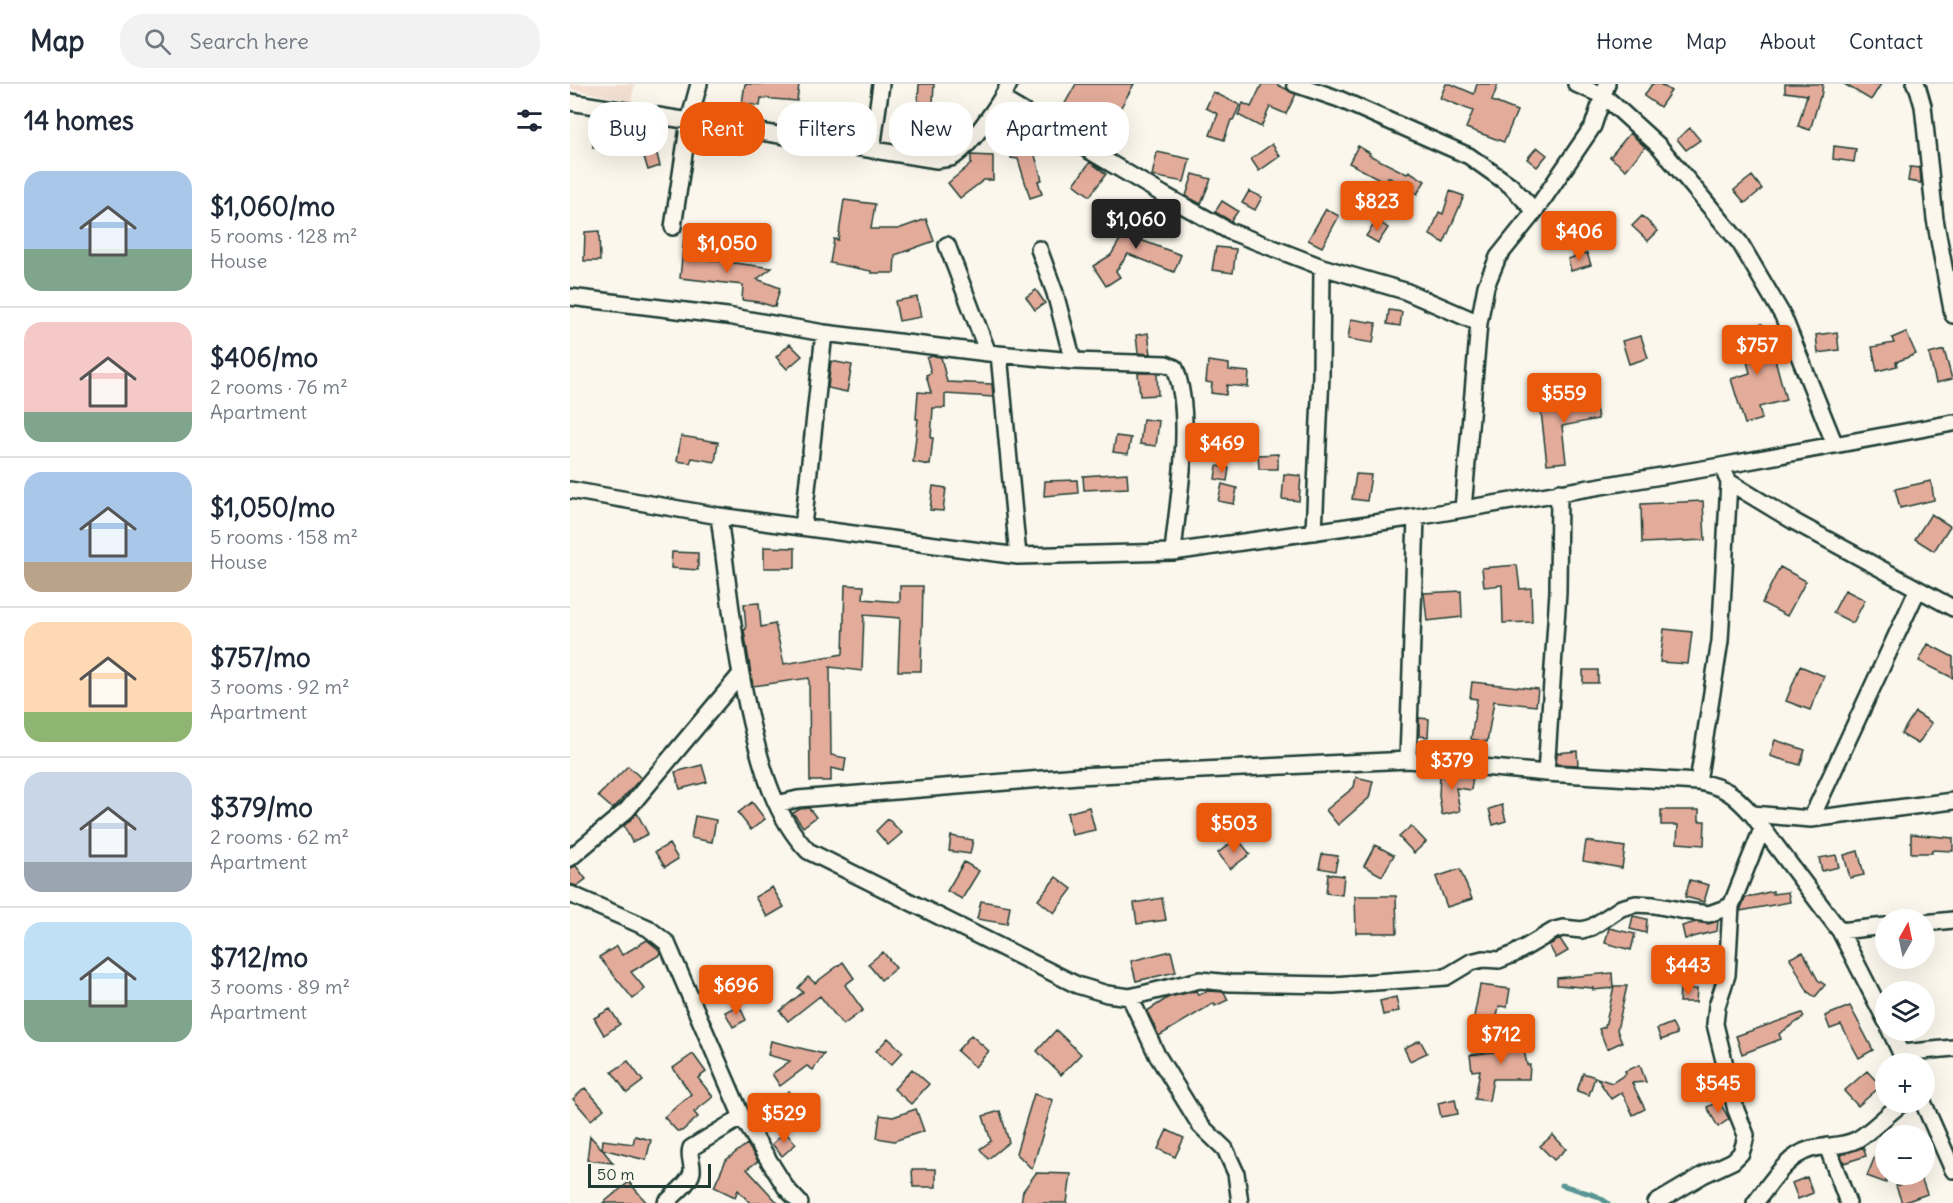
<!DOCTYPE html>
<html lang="en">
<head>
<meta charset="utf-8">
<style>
  body { margin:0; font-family:Delius,sans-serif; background:#f2f2f3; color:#1f2937; height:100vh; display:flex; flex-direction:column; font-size:22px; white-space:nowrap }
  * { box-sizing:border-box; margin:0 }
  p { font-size:20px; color:#747a83 }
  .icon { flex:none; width:33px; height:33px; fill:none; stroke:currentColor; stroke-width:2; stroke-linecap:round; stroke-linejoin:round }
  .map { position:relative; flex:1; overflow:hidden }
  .sheet { display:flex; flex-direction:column; background:#fff; width:570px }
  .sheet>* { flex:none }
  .hud { position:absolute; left:18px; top:18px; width:570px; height:54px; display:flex; gap:12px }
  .needle { width:39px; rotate:9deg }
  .buttons { position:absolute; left:1305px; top:825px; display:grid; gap:12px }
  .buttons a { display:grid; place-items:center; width:60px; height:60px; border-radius:50%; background:#fff; box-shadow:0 6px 24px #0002; font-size:30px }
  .scale { position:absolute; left:18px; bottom:15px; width:123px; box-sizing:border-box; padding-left:6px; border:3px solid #1f3d34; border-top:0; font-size:16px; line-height:21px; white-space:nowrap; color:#1f3d34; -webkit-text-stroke:4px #fbf7ec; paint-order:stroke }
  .price { position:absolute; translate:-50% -51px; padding:0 14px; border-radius:6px; background:#ea580c; color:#fff; font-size:20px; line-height:39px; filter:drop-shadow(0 2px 3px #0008) }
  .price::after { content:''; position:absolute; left:50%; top:36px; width:18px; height:14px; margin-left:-9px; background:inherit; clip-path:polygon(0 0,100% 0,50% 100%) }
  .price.current { background:#222; color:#fff }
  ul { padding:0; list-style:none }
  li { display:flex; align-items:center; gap:18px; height:150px; padding:0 24px }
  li+li { border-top:2px solid #e0e1e3 }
  li span { display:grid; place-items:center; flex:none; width:168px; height:120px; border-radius:18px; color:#555 }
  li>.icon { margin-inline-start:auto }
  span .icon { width:72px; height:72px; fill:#fffc; stroke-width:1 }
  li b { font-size:26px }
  h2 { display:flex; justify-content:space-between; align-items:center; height:72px; padding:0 24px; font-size:26px }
  .chip { padding:0 21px; border-radius:24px; background:#fff; box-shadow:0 6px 24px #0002; font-size:21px; line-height:54px }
  .chip.current { background:#ea580c; color:#fff }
  header { display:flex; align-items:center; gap:36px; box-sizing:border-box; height:84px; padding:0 30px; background:#fff; border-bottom:2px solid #e0e1e3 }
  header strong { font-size:28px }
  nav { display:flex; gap:33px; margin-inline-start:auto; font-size:21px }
  .search { width:420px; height:54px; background:#f2f2f3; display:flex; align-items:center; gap:15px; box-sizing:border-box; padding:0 21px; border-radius:24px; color:#747a83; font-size:22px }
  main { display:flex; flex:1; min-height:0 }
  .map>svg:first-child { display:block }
  .built { fill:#f4e0d3 }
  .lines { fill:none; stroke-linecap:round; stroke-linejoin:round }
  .stream { stroke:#589594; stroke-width:5 }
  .building { fill:#e3ab9a; stroke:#1f3d34; stroke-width:1.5 }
  .street-casing { stroke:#1f3d34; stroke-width:20 }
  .street { stroke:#fbf7ec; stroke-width:15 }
</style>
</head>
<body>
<header>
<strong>Map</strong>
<div class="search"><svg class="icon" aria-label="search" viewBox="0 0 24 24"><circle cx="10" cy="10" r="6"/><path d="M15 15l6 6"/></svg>Search here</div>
<nav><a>Home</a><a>Map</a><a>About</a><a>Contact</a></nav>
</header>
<main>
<section class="sheet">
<h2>14 homes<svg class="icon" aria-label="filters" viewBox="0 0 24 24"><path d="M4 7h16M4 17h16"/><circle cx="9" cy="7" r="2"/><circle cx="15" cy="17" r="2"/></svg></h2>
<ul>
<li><span style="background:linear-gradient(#a9c7e8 65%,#7fa58c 0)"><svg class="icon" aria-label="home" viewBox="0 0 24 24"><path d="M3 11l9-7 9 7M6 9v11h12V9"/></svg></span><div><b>$1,060/mo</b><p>5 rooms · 128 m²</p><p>House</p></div></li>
<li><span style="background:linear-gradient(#f6c9c9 75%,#7fa58c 0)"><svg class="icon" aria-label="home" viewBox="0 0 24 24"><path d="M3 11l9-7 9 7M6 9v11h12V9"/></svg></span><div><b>$406/mo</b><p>2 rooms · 76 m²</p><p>Apartment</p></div></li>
<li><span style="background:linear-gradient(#a9c7e8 75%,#b9a48a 0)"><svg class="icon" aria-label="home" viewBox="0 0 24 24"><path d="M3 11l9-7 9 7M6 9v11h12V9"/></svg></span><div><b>$1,050/mo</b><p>5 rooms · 158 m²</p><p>House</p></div></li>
<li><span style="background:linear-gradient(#ffd9b3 75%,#8fb573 0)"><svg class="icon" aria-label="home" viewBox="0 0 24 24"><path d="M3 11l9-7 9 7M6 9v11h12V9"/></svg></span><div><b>$757/mo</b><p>3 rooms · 92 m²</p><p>Apartment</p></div></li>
<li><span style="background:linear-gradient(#c9d6e8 75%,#9aa5b1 0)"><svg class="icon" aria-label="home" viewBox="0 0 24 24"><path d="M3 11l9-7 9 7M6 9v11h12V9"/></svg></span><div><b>$379/mo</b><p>2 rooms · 62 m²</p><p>Apartment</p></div></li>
<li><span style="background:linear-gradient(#bfe0f5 65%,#7fa58c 0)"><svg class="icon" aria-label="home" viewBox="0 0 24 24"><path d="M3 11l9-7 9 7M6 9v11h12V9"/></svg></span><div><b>$712/mo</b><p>3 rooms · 89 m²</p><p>Apartment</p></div></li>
</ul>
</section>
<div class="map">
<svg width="1383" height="1119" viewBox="0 0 1383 1119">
  <rect width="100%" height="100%" fill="#fbf7ec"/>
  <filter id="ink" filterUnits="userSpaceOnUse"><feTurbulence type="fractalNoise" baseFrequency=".0167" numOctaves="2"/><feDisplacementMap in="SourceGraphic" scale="12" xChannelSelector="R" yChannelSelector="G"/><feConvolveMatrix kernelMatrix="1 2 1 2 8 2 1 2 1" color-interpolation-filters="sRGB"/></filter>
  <g filter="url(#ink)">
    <!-- built -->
    <path class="built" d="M0,0H65L61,17L0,5Z"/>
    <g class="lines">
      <!-- stream -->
      <path class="stream" d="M992,1101L1027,1112L1038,1119"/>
    </g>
    <!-- building -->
    <path class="building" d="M175,0H229L227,17L191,14L190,22L172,19Z
      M349,0H364L363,19L348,18Z
      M506,0H564L543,37L541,35L528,55L517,49L521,43L508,36L510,33L493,23Z
      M692,0H706L726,10L716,30L700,23L691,43L668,31L673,19L681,23Z
      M876,0H881L904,10L907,0H928L922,17L947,27L934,58L896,44L903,27L870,14Z
      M1082,0H1090L1101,7L1090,23L1074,12Z
      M1215,0H1253L1251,13H1250L1240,46L1228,42L1237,11L1215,8Z
      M1274,0H1311L1301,16Z
      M643,8L670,21L663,36H661L654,56L640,51L648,30L636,24Z
      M33,33L38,34L39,63L23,64L22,34Z
      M1120,44L1130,56L1116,66L1107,55Z
      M447,46L467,50L464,68L472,96L468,97L472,110L460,114L448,75L441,74Z
      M1060,49L1075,63L1056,86L1040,73Z
      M702,60L710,72L689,87L681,75Z
      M788,62L800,69L799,71L837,90L839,87L855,97L847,110L818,93L815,98L779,79Z
      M1264,62L1286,65L1284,78L1263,75Z
      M967,63L977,71L967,83L957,75Z
      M587,68L620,75L614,98L582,92Z
      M87,70L90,82L78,86L74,73Z
      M401,71L423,72V96H414L390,114L378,99L401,80Z
      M520,78L536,90L520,112L504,100Z
      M1340,83L1350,84L1351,99L1338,97Z
      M623,90L641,95L631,120L616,112Z
      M1182,92L1192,105L1175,119L1164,106Z
      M679,107L692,113L685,126L672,119Z
      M880,107L894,112L874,159L860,151L869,128L873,130Z
      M274,116L305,120L301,145H328L356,135L364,157L325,171L324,189H301V187L260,179L264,155L268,156Z
      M652,117L668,127L661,137L645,128Z
      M570,122L584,130L568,155L611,171L604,188L558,170L546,187L550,193L536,202L523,182L541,171Z
      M756,125L769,132L752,163L738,156Z
      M1072,132L1088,147L1078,157L1062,142Z
      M807,136L818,144L808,159L796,152Z
      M29,147L30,177H14L15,148Z
      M114,154L136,157L134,175L202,184L187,195L210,204L205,223L188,218L172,216L173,201L110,194Z
      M646,163L666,165L663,189L642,186Z
      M1017,169L1021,181L1001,187L998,175Z
      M466,206L475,219L465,226L456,213Z
      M347,213L351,233L329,237L325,217Z
      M819,226L832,228L830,242L817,240Z
      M781,235L806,239L803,259L778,255Z
      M1192,240L1202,276L1205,275L1216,316L1189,323L1192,335L1175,340L1161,295L1180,289L1169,246Z
      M1267,248L1269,266L1248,269L1246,251Z
      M1336,248L1346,270L1326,278L1327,282L1307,287L1302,263L1324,259L1322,254Z
      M578,249L581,270L568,269L566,251Z
      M1071,252L1078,274L1059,280L1052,257Z
      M220,260L232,272L217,285L206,273Z
      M1374,266L1382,295L1366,299L1359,270Z
      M363,272L371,273L377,298L422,300L423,313L375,310V324H363L361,354H363L360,381L343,378L348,335H346L348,308L361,309L356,291L361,289L357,274Z
      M261,277L282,281L277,308L258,304Z
      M638,277L659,280V286L679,288L678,303L657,301L656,311L641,309L642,299L636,298Z
      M568,289H587L588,311L570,312Z
      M1024,312L1028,335L992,342L996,378L977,380L970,319H989Z
      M573,335L589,337L586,362L570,360Z
      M111,352L148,358L145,378L122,374L120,379L107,377Z
      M546,352L561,354L558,370L543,368Z
      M708,370V385H689L688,371Z
      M647,382L659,384L657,397L645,395Z
      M557,389L558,404L514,406L513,392Z
      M714,390L731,392L729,417L712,415Z
      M786,390L801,391L797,417L782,415Z
      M507,396L508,409L474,412L475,397Z
      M1361,397L1364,416L1330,424L1325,405Z
      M652,400L667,404L664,420L648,417Z
      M363,402L376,404L373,427L360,426Z
      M1133,417L1135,456L1072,459L1071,420Z
      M1361,430L1380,442L1364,467L1345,455Z
      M194,463L225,464V484H194Z
      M102,468L128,469V486L101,484Z
      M947,481L950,505L961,504L962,538L933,539L932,501L914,503L912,484Z
      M1210,483L1236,497L1217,532L1192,519Z
      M275,501L294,502L293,515L330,518V502H353L351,587H328L330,534L294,531L292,587L260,583L261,671L276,674L274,687L261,684V697H240L239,594L183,602L174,546L176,545L174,520L189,519L191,543L205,540L214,580L273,570Z
      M1275,506L1295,516L1283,539L1263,529Z
      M891,507L892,533L857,537L854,509Z
      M1094,545L1122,548L1118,580L1090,578Z
      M1358,560L1383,573V594L1349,577Z
      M1230,582L1254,592L1240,626L1216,617Z
      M1013,586H1028V599H1013Z
      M902,598L968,605L966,622L924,617L917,658L901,655L907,615L900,614Z
      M1345,628L1362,639L1348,660L1331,650Z
      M849,634L859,635L858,653L849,652Z
      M1205,656L1235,666L1230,681L1200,672Z
      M1007,667L1008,681L986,680L987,669Z
      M132,681L137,698L110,705L105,688Z
      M58,682L71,694L43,725L28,712Z
      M870,690L903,692L901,706L886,704L890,727L872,731L869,712Z
      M786,693L803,697L799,714L768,741L756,726L784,703Z
      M182,718L195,735L181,746L168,729Z
      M932,721L936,737L923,741L919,725Z
      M519,723L525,746L502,751L497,729Z
      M239,724L246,733L233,743L223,729L230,725Z
      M1091,726H1129V737H1135L1134,761L1107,759L1108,741H1091Z
      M67,729L78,750L62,758L54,742Z
      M125,732L146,736L142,758L121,754Z
      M318,735L332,749L318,761L306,747Z
      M841,742L856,758L844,769L829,753Z
      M1341,750L1383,754V767L1362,766V769H1341Z
      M381,752L403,756L400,770L379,767Z
      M667,754L680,770L660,785L648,769Z
      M1016,757L1055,763L1052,784L1013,777Z
      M99,760L108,775L95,783L85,768Z
      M805,761L824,771L812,792L794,782Z
      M1288,767L1294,791L1280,794L1274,771Z
      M752,770L768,772L765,787L749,784Z
      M1266,771L1269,783L1252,787L1249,774Z
      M394,778L409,787L392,815L377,807Z
      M6,782L16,795L7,802L0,800V784Z
      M890,785L902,815L877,823L866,793Z
      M758,790L774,792L772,811L756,809Z
      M486,793L502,805L484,829L468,816Z
      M1120,796L1139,801L1134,818L1115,813Z
      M202,803L214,823L197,833L185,813Z
      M1203,807V810L1218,808L1220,818L1170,827L1175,814Z
      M785,812H826L827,849H786Z
      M592,814L596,836L567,840L564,819Z
      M411,817L440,822L437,840L407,835Z
      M1063,832L1077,835L1076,849L1060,845Z
      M1148,837L1147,847L1115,855L1112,842L1126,838L1138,840Z
      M1039,844L1065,850L1061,866L1035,859Z
      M990,855L998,867L986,874L979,861Z
      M77,856L88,865L91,870L61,888L75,905L63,915L29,873L47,862L52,871Z
      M601,867L606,888L566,897L561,877Z
      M313,868L326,884L311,896L298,880Z
      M1233,868L1248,896L1255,901L1245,913L1238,908L1220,874Z
      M1111,869L1114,884L1095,887L1092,873Z
      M273,878L284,894L275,901L293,926L273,941L250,912L218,937L210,927L233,908L228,904L238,893L245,899Z
      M1042,889L1043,904L1023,906V904L987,901V894Z
      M910,901L940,905L937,923L929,922L925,942L903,938Z
      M1044,902H1057L1047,946L1052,958L1037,965L1029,945L1035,943Z
      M1110,905H1127L1126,918H1109Z
      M626,907L628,911L638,907L654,908L658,916L645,922L644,919L589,952L577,927L599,913Z
      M826,913L829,927L813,931L810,917Z
      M169,921L176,936L163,943L155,928Z
      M1280,922L1303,966L1289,974L1271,941L1260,945L1255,932Z
      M40,925L50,940L34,951L24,934Z
      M1232,929L1234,933L1209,950L1211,955L1172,970L1166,952Z
      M1102,939L1107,950L1091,956L1087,945Z
      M486,946L511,970L491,991L467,967Z
      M950,946L957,981H960L959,995H923L919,1017L905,1015L910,986L902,987L900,971L939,966L935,949Z
      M401,951L419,967L405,983L387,967Z
      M318,954L333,968L321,981L306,967Z
      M850,956L857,969L840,977L834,964Z
      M201,957L226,963L254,970L243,986L237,982L210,1002L202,990L220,977L198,971Z
      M123,970L136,988L128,994L143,1013L124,1028L128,1033L112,1047H107L94,1033L121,1010L103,984Z
      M58,977L73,997L57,1009L42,988Z
      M1070,981L1076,998L1062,999L1075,1025L1063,1031L1052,1008L1041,1015L1027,994L1042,999L1056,990L1055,987Z
      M342,985L359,1000L341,1020L324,1005Z
      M1297,987L1311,1002L1288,1022L1274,1007Z
      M1013,989L1025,993L1019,1011L1007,1007Z
      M15,1004L34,1025L21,1036L3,1015Z
      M219,1007L229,1020L213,1032L203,1019Z
      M464,1010L483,1016L462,1085L446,1069Z
      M885,1015L888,1030L871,1033L868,1019Z
      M1149,1017L1159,1035L1148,1043L1137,1023Z
      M346,1025L354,1047L324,1057L307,1054L310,1031L323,1033Z
      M430,1027L439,1058L418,1075L410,1065L421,1057L413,1032Z
      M597,1046L614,1054L605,1073L588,1065Z
      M215,1048L226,1060L212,1072L202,1060Z
      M1315,1048H1316V1099L1297,1092Z
      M983,1051L996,1065L984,1076L970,1062Z
      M20,1052L32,1065L33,1056L63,1060L65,1052L81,1056L76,1076L32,1065L43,1079L17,1076Z
      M177,1060L188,1077L177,1085L208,1119H180L168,1106L165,1113L144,1103L156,1076Z
      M1293,1063L1296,1072L1274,1079L1271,1071Z
      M342,1085H366V1103H343Z
      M466,1089L501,1090L497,1119H451L453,1107Z
      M1237,1093L1243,1109L1228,1115L1222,1099Z
      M1351,1093L1357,1110L1332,1119L1326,1102Z
      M59,1098L77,1119H33Z"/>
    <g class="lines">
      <!-- street casing -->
      <g class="street-casing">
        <path id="street" d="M725,0L769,15L899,72L940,101L965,127
          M1006,0L1034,12L1089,62L1170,159L1213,232L1265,361
          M1345,0L1347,1L1353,22L1365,135L1383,231
          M432,15L594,111L659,147L752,183L835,207L909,239
          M0,18L367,76C371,75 376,75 381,74C398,66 431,18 439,0
          M302,66L311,0
          M103,143L119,37L129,0
          M377,161L418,269
          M469,165L485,209L503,277
          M0,213L157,232L254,249L418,269L503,277L596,280L605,284C624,334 608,414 603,468
          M429,270L448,472
          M1156,392L1159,398L1225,438L1383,524
          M0,406L149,432L448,472L603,468L846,433L1151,382L1383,339
          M893,425L909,239L916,202L928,173L965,127L1023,42L1037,0
          M149,432C158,501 165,571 181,639C192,684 205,733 238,767L507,901L537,910L560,913L630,896L660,899L763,901L876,893L901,878L913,875L929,876L944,870L985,846L993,844L1012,846L1022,843L1051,824L1066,820L1084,821L1115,827L1139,830L1161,822
          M233,442L254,249
          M744,448L751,291L752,183
          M838,676L846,433
          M976,689L988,508L989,408
          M1128,698L1150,557L1159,398
          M207,720L228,715L508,692L838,676L976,689L1128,698C1155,703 1164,710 1182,730L1270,847L1316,937
          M1182,730L1241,735L1383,717
          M1241,735L1348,505
          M0,774L57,726L170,591
          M0,810L78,844L97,859L172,1033L216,1104L230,1119
          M1354,839L1383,836
          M1270,847L1316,842
          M560,913L587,971L630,1041L655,1065L666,1089L670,1119
          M1320,946L1336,980
          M1332,969L1383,964
          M1353,1018L1383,1086
          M1257,1062L1278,1119
          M96,1119C103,1111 120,1099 122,1088C123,1079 118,1072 121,1064L172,1033
          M1086,1119L1133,1091L1163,1077L1171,1069L1174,1060L1176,1051L1166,1026L1145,940L1147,922L1157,891L1161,822L1192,745
          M1185,1119C1200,1100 1216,1072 1241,1065C1256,1061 1272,1063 1286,1056C1300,1049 1319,1028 1334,1018"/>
      </g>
      <!-- street -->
      <use href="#street" class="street"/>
    </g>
  </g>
</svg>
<div class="buttons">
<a><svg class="needle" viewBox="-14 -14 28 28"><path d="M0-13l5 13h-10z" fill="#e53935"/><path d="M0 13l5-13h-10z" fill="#747a83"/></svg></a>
<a><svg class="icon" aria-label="layers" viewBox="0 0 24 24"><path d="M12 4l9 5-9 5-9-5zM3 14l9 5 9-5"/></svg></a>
<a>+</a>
<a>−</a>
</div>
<div class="scale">50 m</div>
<b class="price" style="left:807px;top:148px">$823</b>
<b class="price current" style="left:566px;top:166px">$1,060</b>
<b class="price" style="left:1009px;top:178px">$406</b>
<b class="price" style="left:157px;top:190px">$1,050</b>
<b class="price" style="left:1187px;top:292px">$757</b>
<b class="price" style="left:994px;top:340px">$559</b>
<b class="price" style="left:652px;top:390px">$469</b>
<b class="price" style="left:882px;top:707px">$379</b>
<b class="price" style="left:664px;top:770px">$503</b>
<b class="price" style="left:1118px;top:912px">$443</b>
<b class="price" style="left:166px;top:932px">$696</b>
<b class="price" style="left:931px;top:981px">$712</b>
<b class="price" style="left:1148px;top:1030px">$545</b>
<b class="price" style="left:214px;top:1060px">$529</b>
<div class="hud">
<a class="chip">Buy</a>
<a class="chip current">Rent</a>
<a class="chip">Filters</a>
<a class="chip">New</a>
<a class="chip">Apartment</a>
</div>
</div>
</main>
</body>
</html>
